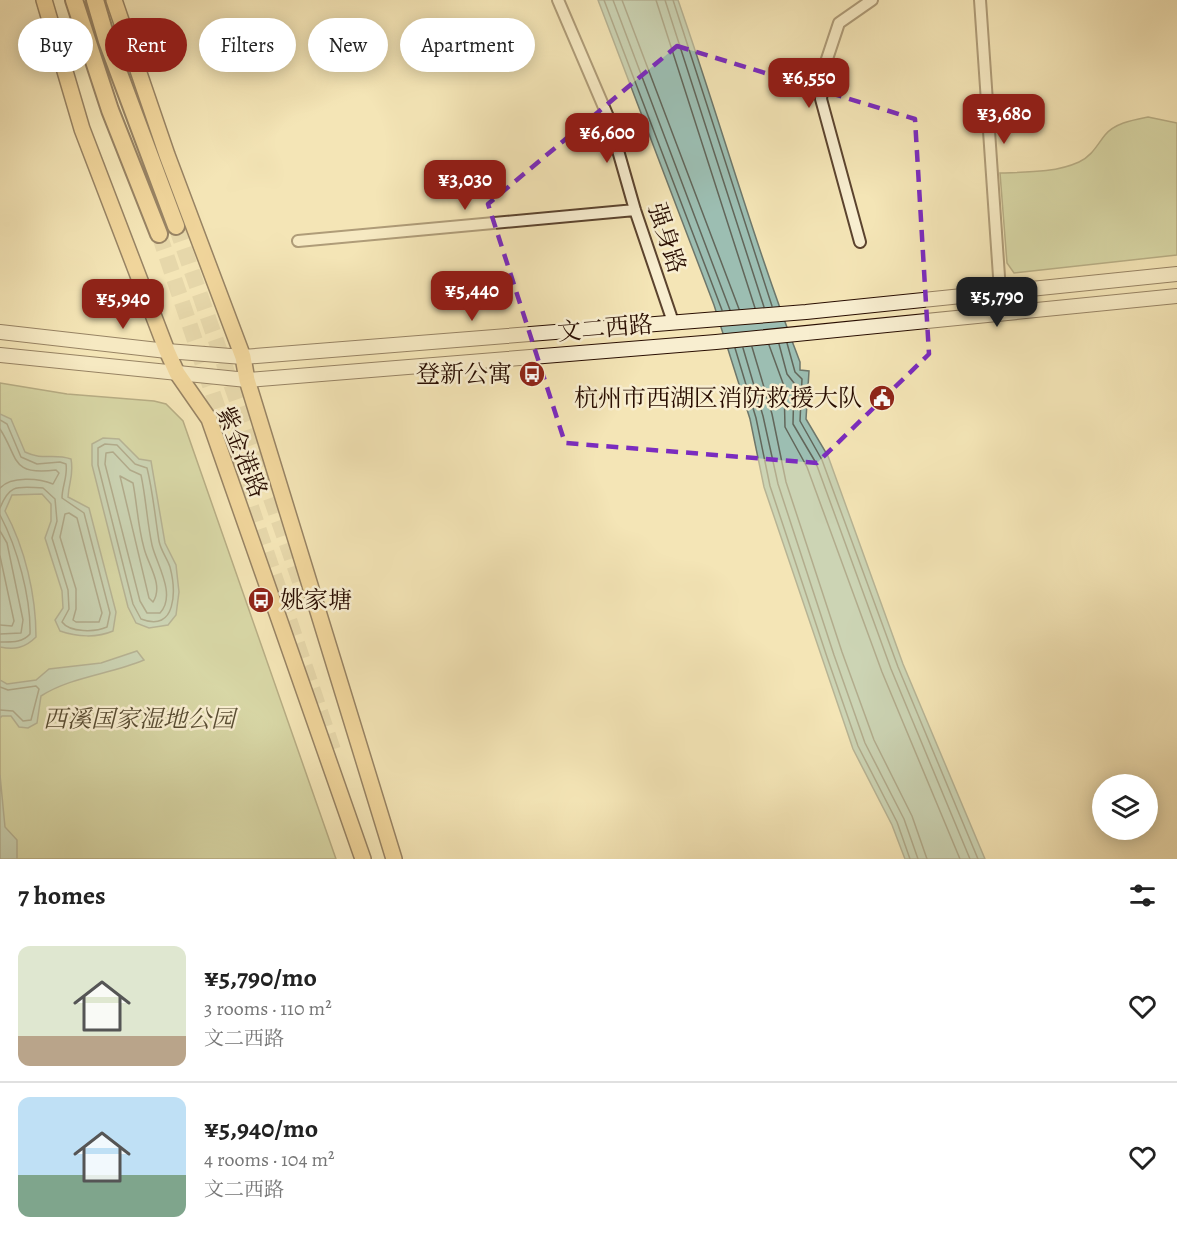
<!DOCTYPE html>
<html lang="en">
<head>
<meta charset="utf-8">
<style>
  body { margin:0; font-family:Alegreya,"Noto Serif SC",serif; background:#f6f6f6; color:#222; height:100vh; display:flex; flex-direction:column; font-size:22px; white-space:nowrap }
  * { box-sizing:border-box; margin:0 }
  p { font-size:20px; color:#767676 }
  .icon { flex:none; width:33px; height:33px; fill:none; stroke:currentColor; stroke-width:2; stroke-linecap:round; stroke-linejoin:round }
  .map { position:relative; height:859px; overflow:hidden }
  .drawer { display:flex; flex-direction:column; background:#fff; flex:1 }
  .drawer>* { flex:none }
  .hud { position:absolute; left:18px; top:18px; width:600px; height:54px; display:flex; gap:12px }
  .tools { position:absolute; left:1092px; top:774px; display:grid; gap:12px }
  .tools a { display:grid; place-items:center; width:66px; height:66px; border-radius:50%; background:#fff; box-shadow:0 3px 15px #0003; font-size:30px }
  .price { position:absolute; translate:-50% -51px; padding:0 14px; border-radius:12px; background:#8f2418; color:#fff; font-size:20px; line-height:39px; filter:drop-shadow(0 2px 3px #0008) }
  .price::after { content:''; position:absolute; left:50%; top:36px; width:18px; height:14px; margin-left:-9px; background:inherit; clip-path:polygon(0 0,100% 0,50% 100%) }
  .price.on { background:#222; color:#fff }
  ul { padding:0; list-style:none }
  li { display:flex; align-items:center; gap:18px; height:150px; padding:0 18px }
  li+li { border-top:2px solid #e0e0e0 }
  li span { display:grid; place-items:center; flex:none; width:168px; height:120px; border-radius:12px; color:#555 }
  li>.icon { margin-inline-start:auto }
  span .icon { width:72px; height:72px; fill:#fffc; stroke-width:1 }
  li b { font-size:26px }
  h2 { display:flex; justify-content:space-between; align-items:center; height:72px; padding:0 18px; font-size:26px }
  .pill { padding:0 21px; border-radius:27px; background:#fff; box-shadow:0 3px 15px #0003; font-size:21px; line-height:54px }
  .pill.on { background:#8f2418; color:#fff }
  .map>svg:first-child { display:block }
  .green { fill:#b6c692; stroke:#6f6a4a; stroke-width:1.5 }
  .water { fill:#9cbeb2; stroke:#6e776b; stroke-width:1.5 }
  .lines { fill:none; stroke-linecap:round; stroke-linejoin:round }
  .shore { stroke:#62665a; stroke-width:1.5 }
  .trunk-tunnel { stroke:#d5c59b; stroke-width:16; stroke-dasharray:16 8; stroke-linecap:butt }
  .minor-casing { stroke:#5b432e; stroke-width:14 }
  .secondary-casing { stroke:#280d01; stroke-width:16 }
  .primary-casing { stroke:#280d01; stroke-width:18 }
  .trunk-casing { stroke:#280d01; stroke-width:20 }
  .minor { stroke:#f8eed0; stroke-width:10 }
  .secondary { stroke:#f8eed0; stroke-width:14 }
  .primary { stroke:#eac27b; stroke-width:15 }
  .trunk { stroke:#eac27b; stroke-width:16 }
  .marked { fill:none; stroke:#7b2cbf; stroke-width:4.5; stroke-dasharray:12 8; stroke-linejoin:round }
  .labels { text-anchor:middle; stroke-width:5; stroke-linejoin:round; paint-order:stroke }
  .street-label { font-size:24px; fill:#280d01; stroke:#f8eed0 }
  .poi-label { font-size:24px; fill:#280d01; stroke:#f8eed0; text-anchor:end }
  .park-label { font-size:24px; font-style:italic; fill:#5a4e34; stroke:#f8eed0 }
</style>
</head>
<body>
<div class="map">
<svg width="1177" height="859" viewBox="0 0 1177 859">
  <rect width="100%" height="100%" fill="#f4e5b6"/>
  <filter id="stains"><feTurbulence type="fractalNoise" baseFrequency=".00333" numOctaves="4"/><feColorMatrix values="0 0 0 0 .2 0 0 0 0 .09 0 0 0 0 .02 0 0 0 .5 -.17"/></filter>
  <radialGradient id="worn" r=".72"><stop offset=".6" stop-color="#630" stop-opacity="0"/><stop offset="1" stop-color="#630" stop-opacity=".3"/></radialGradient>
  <!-- green -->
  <path class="green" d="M1148,117L1177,123V255L1014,273L1007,263L1000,173C1026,172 1055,173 1079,162C1092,156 1097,145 1105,135C1115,123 1133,120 1148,117Z
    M0,383L67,394L154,401L166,404L183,421L336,859H0Z"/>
  <!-- water -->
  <path class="water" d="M598,0H678C720,120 754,243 800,362V370L809,371L806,419L828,456L903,664L985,859H905L892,825L853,749L764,487L750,419L714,305Z
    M0,414L11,419L25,452C44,461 52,453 71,459C74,475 69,481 68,497L89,508L116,612L113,631C97,638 77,637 60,631L55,620L63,608L62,591L45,538L51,521V504L42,494L12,495L5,511C25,548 36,595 36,637C25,648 15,650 0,647Z
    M103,438L119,439L139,459L151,461L165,543L176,565L179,592L176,615L168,625L149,628L136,623L128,607L92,465V444Z
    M137,651L144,660C111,674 70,677 41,696L37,723L28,728L19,727L11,716H2L0,718V680L7,684L36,680L49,669L101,663Z
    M0,775L5,827L17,840V859H0Z"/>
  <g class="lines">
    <!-- shore -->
    <path class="shore" d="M604,0L722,310
      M613,0L730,310
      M622,0L739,309
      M656,0L755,308
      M665,0L764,307
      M673,0L772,306
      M787,343L795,372L802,379L800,421L822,460L898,667L978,859
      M779,344L787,374L794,383L793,424L816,463L891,669L970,859
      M769,345L784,386L785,427L807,467L882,672L960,859
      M752,347L772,414L786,482L842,652L874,740L912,816L927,859
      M735,348L756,418L770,486L827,657L858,746L897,822L910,859
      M743,348L763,416L778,484L834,655L865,743L904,819L918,859
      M0,420L7,424L21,457L37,464L60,462L66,464C68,476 62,486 62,498L84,513L110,613L107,627C96,632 70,633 62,622L69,609L68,590L52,538L57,521L55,499L43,488C18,487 10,483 0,508
      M0,429C19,458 10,476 56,470L59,473L53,484C39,478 11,476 0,488
      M105,444L117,445L135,464L147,468C153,492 155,517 159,541C161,551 167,558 170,567C176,590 177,633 141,619L133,604L98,465V448Z
      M113,452L130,470L141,475C146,498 147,522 152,545C156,563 177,595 160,613H147L140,601L105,464L106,453Z
      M120,476L133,483C137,504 138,527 144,548C148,565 164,585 153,602L149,598Z
      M69,513L77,518L102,613L99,622H76L73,620L76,609V589L60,537L65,514Z
      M0,515C17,547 31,597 30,634C22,643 12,642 0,642
      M0,531L7,543L23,620L21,633L0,634
      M0,556L14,621L12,626L0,625
      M0,687L8,690L36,686L39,689L31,720L23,721L13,711L0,710"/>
    <!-- trunk-tunnel -->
    <path class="trunk-tunnel" d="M176,226L310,610
      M159,234L335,756"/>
    <!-- minor casing -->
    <g class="minor-casing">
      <path id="minor" d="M558,0L609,119L635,210L673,322
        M980,0L1000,291
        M298,241L635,210
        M860,242L821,99L826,62L839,23L872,0"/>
    </g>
    <!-- secondary casing -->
    <g class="secondary-casing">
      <path id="secondary" d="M0,332L167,351L243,357L806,312L1177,274
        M0,355L247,380L716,342L1177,296"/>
    </g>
    <!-- primary casing -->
    <g class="primary-casing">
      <path id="primary" d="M44,0L82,129L167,351L177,373L209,419L363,859
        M114,0L167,155L243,357L247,380L394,859"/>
    </g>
    <!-- trunk casing -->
    <g class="trunk-casing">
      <path id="trunk" d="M74,0L110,110L159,234
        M95,0L107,41L176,226"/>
    </g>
    <!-- minor -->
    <use href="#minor" class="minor"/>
    <!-- secondary -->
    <use href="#secondary" class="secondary"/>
    <!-- primary -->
    <use href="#primary" class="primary"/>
    <!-- trunk -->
    <use href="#trunk" class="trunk"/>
  </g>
  <!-- marked area -->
  <path d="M0 0H1177V859H0ZM677,46L915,119L929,354L817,463L565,443L488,204Z" fill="#f4e5b6" fill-opacity=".55" fill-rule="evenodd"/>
  <path class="marked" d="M677,46L915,119L929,354L817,463L565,443L488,204Z"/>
  <!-- icons -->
  <defs>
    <g id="bus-disc" transform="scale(1.35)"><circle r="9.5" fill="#8f2418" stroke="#f8eed0"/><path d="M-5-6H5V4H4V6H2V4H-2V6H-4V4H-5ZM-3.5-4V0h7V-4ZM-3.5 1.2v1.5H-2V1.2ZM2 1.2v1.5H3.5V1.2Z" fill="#fff"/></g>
    <g id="civic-disc" transform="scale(1.35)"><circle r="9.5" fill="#8f2418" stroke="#f8eed0"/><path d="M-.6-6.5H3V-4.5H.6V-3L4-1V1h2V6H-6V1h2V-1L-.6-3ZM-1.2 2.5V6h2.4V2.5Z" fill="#fff"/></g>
  </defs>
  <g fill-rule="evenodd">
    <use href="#bus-disc" x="532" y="374"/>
    <use href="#civic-disc" x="882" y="398"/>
    <use href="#bus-disc" x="261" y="600"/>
  </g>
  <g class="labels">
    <!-- street labels -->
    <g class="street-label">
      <text transform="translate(667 238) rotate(72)" y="8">强身路</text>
      <text transform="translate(605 328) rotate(-5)" y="8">文二西路</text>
      <text transform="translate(242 452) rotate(68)" y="8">紫金港路</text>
    </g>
    <!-- poi labels -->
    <g class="poi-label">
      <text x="512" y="382">登新公寓</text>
      <text x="862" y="406">杭州市西湖区消防救援大队</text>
      <text x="280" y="608" text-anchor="start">姚家塘</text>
    </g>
    <!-- park labels -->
    <g class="park-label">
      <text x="139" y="727">西溪国家湿地公园</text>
    </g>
  </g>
  <rect width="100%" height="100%" filter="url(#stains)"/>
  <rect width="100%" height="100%" fill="url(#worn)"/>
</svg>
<div class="tools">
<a><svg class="icon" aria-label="layers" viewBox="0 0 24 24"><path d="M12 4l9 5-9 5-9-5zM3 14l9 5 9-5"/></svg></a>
</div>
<b class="price" style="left:809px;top:109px">¥6,550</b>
<b class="price" style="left:1004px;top:145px">¥3,680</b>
<b class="price" style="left:607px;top:164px">¥6,600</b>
<b class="price" style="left:465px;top:211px">¥3,030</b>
<b class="price" style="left:472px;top:322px">¥5,440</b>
<b class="price on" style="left:997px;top:328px">¥5,790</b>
<b class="price" style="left:123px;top:330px">¥5,940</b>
<div class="hud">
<a class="pill">Buy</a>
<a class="pill on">Rent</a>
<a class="pill">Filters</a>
<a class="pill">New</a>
<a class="pill">Apartment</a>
</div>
</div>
<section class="drawer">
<h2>7 homes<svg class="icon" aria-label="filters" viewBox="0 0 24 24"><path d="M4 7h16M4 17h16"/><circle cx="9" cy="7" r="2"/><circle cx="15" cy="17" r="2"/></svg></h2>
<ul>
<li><span style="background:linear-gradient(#dfe7d0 75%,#b9a48a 0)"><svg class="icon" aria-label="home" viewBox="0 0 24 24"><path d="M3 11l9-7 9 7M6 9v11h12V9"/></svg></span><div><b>¥5,790/mo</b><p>3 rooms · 110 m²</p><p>文二西路</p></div><svg class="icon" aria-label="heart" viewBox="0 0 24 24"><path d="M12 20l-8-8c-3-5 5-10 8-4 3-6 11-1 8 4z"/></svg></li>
<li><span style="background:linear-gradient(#bfe0f5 65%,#7fa58c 0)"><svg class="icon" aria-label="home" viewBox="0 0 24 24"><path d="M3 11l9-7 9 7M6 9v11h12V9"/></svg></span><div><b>¥5,940/mo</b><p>4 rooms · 104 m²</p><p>文二西路</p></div><svg class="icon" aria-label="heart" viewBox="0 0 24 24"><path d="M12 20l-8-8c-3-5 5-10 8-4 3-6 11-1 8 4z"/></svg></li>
</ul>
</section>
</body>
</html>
